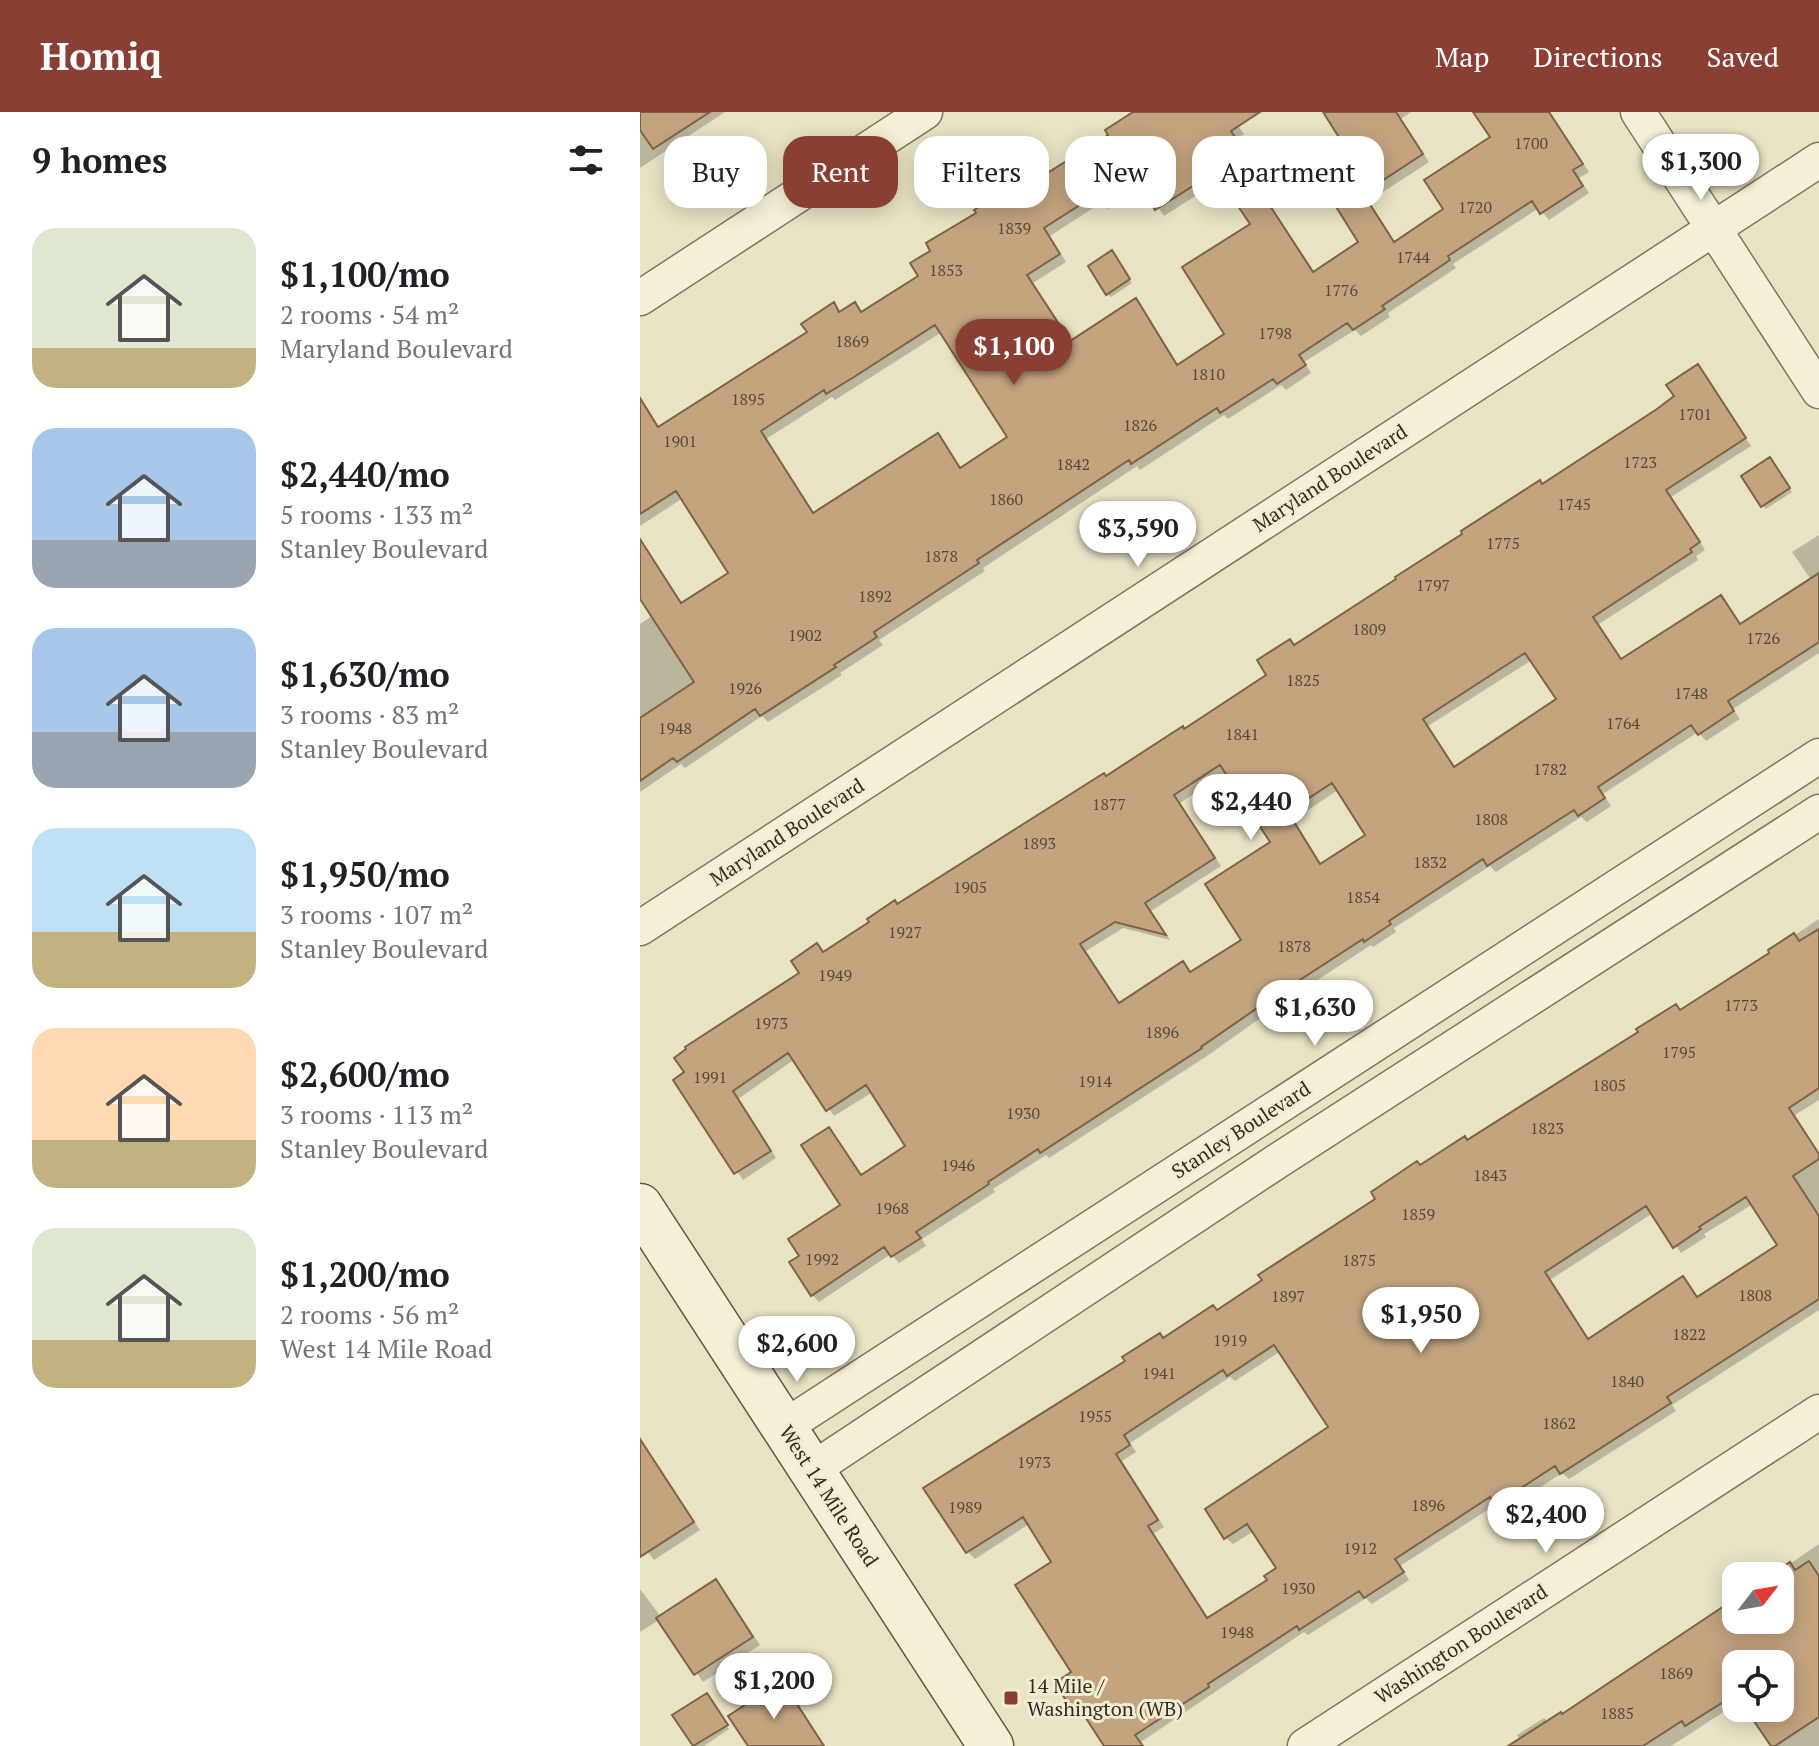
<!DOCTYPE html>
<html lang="en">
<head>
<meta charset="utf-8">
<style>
  body { margin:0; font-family:"PT Serif",serif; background:#f6f6f6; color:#202124; height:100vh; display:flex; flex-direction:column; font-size:30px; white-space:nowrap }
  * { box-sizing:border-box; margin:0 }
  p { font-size:26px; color:#757577 }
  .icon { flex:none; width:44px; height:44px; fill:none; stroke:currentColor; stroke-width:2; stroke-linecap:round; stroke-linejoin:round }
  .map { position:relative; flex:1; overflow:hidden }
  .side { display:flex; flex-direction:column; background:#fff; width:640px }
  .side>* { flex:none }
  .guide { position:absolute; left:24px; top:24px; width:760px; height:72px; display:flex; gap:16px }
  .needle { width:52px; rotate:59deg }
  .buttons { position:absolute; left:1082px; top:1450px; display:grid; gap:16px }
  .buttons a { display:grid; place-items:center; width:72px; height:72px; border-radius:16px; background:#fff; box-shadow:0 4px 20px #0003; font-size:40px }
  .price { position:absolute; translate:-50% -68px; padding:0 18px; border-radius:28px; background:#fff; color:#222; font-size:26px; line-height:52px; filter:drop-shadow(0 2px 4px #0008) }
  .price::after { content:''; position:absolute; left:50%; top:48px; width:24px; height:18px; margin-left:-12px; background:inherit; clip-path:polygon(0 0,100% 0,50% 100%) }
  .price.selected { background:#8a3f34; color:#fff }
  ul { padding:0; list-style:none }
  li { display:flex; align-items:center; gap:24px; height:200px; padding:0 32px }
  li span { display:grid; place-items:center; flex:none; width:224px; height:160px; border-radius:24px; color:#555 }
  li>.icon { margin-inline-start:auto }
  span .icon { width:96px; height:96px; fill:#fffc; stroke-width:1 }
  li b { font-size:34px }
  h2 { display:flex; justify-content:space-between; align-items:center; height:96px; padding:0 32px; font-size:34px }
  .tag { padding:0 28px; border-radius:24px; background:#fff; box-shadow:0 4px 20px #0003; font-size:28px; line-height:72px }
  .tag.selected { background:#8a3f34; color:#fff }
  header { display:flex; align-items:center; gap:48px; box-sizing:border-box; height:112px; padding:0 40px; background:#8a3f34; color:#fff }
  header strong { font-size:38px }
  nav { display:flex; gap:44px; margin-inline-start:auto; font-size:28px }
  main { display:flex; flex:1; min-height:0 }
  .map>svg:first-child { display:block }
  .shadow { fill:#0003; fill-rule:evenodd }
  .building { fill:#c3a47f; stroke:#7e6446; stroke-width:2; fill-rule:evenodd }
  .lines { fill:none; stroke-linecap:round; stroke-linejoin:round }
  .street-casing { stroke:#82765d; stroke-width:37 }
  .secondary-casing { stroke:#645740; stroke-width:47 }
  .street { stroke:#f5f0d7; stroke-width:34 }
  .secondary { stroke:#f5f0d7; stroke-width:44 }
  .poi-dot { fill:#8a3f34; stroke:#f1edd4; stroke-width:3 }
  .labels { text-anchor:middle; stroke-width:6; stroke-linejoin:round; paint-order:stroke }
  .number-label { font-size:16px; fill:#574a37 }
  .street-label { font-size:20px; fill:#332c1f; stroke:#f1edd4 }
  .poi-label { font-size:20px; fill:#332c1f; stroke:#f1edd4; text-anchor:start }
</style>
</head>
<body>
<header>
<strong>Homiq</strong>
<nav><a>Map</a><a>Directions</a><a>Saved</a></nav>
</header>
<main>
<section class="side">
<h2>9 homes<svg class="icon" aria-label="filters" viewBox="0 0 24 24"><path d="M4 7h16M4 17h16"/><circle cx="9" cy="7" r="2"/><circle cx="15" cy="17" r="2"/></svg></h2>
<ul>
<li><span style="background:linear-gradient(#dfe7d0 75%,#c2b280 0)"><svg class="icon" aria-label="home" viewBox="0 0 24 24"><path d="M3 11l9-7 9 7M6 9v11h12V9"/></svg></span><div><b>$1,100/mo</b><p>2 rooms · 54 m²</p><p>Maryland Boulevard</p></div></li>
<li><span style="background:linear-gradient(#a9c7e8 70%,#9aa5b1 0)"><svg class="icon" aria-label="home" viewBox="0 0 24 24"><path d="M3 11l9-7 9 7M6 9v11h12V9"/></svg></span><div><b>$2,440/mo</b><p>5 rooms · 133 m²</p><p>Stanley Boulevard</p></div></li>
<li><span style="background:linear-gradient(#a9c7e8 65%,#9aa5b1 0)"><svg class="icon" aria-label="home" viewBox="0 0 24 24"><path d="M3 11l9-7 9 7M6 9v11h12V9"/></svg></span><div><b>$1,630/mo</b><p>3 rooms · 83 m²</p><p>Stanley Boulevard</p></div></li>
<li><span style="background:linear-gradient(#bfe0f5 65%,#c2b280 0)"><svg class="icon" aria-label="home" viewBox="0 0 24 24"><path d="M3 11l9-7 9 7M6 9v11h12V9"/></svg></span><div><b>$1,950/mo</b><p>3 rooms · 107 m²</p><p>Stanley Boulevard</p></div></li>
<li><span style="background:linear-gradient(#ffd9b3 70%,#c2b280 0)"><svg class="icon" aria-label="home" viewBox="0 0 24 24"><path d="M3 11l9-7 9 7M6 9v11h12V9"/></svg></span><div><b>$2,600/mo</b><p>3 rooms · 113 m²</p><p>Stanley Boulevard</p></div></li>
<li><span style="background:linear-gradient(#dfe7d0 70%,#c2b280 0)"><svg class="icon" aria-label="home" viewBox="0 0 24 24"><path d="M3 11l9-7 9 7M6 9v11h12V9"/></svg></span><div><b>$1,200/mo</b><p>2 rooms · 56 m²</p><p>West 14 Mile Road</p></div></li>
</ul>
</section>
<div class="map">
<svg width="1179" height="1634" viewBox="0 0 1179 1634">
  <rect width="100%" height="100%" fill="#e9e3c5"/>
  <!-- shadow -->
  <path class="shadow" d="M0,0H85L0,56Z
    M502,0H616L597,12L604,22L597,27L636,87L629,91L675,161L721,130L710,64L755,131L806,98L852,25L857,0H909L949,60L939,66L949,81L909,108L899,96L813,152L816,156L748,201L750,205L721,224L715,218L664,250L671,261L646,278L641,273L588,307L584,303L500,358L497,354L343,456L345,459L239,528L243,533L200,561L202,563L128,610L122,604L45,656L41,652L0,680V512L12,504L0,486V451L9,445L43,492L90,462L43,386L0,414V328L170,221L193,193L201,201L214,192L223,202L281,165L371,87L470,24ZM582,67L612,113L587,223L539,254L496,189L432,230L393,171L426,150L410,124L461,91L467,97L503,74L524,104ZM302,220L370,325L322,357L297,324L175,402L126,327L192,285L195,288Z
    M704,0H771L761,7L789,50L740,82L733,75Z
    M475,144L492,171L471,185L467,182Z
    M1058,255L1111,334L1031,385L1065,438L1056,444L1058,448L959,512L982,549L1081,486L1101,513L1171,468L1152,440L1179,423V541L1093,597L1100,607L1066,629L1058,620L963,682L971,694L947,710L941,705L856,760L850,754L754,816L756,820L733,835L731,833L633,897L567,944L409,1046L406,1043L353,1077L355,1080L282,1127L286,1134L259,1151L251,1142L179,1190L172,1183L161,1145L203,1094L189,1018L222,1065L268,1034L233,980L194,1004L155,947L98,987L136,1046L103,1068L36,969L162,861L177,834L185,841L544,619L628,563L655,535L1036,284ZM892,548L919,587L816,656L788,614ZM587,660L633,731L603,828L551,862L542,851L480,892L446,839L483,816L530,828L511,799L581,754L540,691ZM698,678L728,724L682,753L653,708Z
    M1133,351L1152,380L1126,397L1123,394Z
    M1179,807V988L1155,1003L1179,1041V1198L1032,1293L1036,1299L929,1367L922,1361L864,1399L857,1392L760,1454L769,1468L732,1492L726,1486L668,1523L664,1520L495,1634H467L447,1604L443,1606L436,1599L434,1561L414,1450L389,1412L335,1447L328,1440L523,1228L577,1200L780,1055L828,1030L1041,900L1132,841L1131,839ZM1113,1092L1140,1134L1058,1186L1043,1166L949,1228L910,1168L1013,1101L1041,1141L1066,1125L1064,1122ZM641,1239L691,1315L586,1426L593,1432L614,1419L639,1456L629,1468L569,1507L513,1422L524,1415L482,1349L496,1340L490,1331L590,1265L595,1269Z
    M0,1336L20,1356L60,1418L14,1448L0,1430Z
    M1179,1432V1634H1133L1108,1596H1140V1552H1096V1592L1031,1634H877L882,1631L877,1623L904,1606L908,1610L922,1605L1096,1488V1508H1140V1464H1132Z
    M75,1469L83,1477L120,1533L63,1570L19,1508L0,1520V1477L21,1505Z
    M142,1571L150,1579L185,1634H110Z
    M70,1587L89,1617L64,1634H55L35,1603Z"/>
  <!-- building -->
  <path class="building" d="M0,0H70L13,37L0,18Z
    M493,0H620L591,19L630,79L623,83L673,160L718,130L685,77L710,61L754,130L803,97L784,68L850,25L833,0H909L943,52L933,58L943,74L900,102L892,89L808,144L810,148L742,194L745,197L713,218L707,211L659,243L666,253L637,272L633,267L580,301L577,296L491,352L489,348L337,448L339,451L234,520L237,525L194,553L196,555L120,604L115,597L37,650L33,646L0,669V606L54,570L0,487V427L41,491L88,461L36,379L0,402V286L18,315L167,220L161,212L194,190L199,200L215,190L221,200L278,164L270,151L290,139L286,131L336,101L334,98L365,79L369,85L468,23L465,18ZM575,60L610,112L542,155L584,222L537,253L496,186L430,229L387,163L420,142L404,116L454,84L458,91L496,68L515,98ZM295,213L367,325L320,356L298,321L173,401L121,319L184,278L186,282L214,265Z
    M683,0H756L783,42L731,76Z
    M472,138L490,167L466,183L448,154Z
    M1058,252L1106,326L1026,378L1060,430L1050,437L1052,440L953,505L981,547L1081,483L1100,512L1179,461V530L1088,589L1094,599L1058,623L1051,613L958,675L965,686L938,704L934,698L847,754L843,747L749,809L751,812L724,830L723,827L626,890L561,935L562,936L400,1041L398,1037L348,1070L349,1072L276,1120L281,1126L251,1145L244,1135L171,1184L149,1150L159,1144L148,1127L200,1093L161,1033L189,1015L221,1063L265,1034L226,973L186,999L148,941L93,979L131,1039L94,1062L33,968L44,960L34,946L46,937L45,935L159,861L151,849L177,831L183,840L229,810L227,807L255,788L257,792L464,661L466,664L543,614L544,617L626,563L617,548L650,527L654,533L756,467L755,465L822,422L821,419L900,368L902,372L1017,297L1034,284L1026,273ZM885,541L916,587L814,655L783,607ZM580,653L630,730L565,772L601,828L550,860L543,849L479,891L440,832L475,810L526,823L505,791L575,746L534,683ZM692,671L725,723L680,752L648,700Z
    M1130,345L1150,376L1121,395L1101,364Z
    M1179,817V976L1149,996L1179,1042V1047L1153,1064L1179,1104V1187L1027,1285L1031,1291L920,1362L915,1354L855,1393L850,1385L755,1447L764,1460L724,1486L719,1479L659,1518L657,1514L568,1572L569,1575L495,1623L503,1634H464L440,1597L434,1601L415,1571L431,1560L375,1473L411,1450L383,1405L326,1441L283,1376L485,1249L482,1245L520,1221L523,1226L573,1193L577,1198L622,1168L618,1163L735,1087L731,1080L777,1049L780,1053L825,1024L827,1028L998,920L996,917L1036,892L1040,898L1129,841L1128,838L1154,821L1159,829ZM1106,1085L1137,1133L1057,1185L1043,1164L948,1227L905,1160L1006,1094L1033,1136L1061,1117L1059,1115ZM634,1233L688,1315L565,1397L584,1427L607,1412L636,1456L624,1464L627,1468L567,1506L508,1414L518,1408L476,1342L490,1333L484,1323L583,1258L587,1264Z
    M0,1327L54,1410L0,1445Z
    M1169,1449L1179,1464V1605L1135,1634H1131L1105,1596H1140V1552H1096V1582L1045,1614L1042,1609L1003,1634H868L921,1600L922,1602L1096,1486V1508H1140V1464H1129L1150,1450L1155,1458Z
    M76,1467L113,1525L54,1563L16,1506Z
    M142,1569L184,1634H108L88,1604Z
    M67,1581L88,1613L53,1634L32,1603Z"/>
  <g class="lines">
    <!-- street casing -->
    <g class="street-casing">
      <path id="street" d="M998,0L1179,279
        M0,186L285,0
        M0,816L1179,48
        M144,1315L1179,644
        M173,1357L639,1048L1179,700
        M665,1634L1179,1300"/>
    </g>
    <!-- secondary casing -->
    <g class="secondary-casing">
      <path id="secondary" d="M0,1094L351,1634"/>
    </g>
    <!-- street -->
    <use href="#street" class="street"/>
    <!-- secondary -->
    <use href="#secondary" class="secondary"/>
  </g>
  <!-- markers -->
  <rect class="poi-dot" x="363" y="1578" width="16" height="16" rx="4"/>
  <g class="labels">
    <!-- number labels -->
    <g class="number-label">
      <text x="891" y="37">1700</text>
      <text x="835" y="101">1720</text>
      <text x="374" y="122">1839</text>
      <text x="773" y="151">1744</text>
      <text x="306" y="164">1853</text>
      <text x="701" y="184">1776</text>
      <text x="635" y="227">1798</text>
      <text x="212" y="235">1869</text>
      <text x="568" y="268">1810</text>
      <text x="108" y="293">1895</text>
      <text x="1055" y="308">1701</text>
      <text x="500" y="319">1826</text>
      <text x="40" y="335">1901</text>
      <text x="1000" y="356">1723</text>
      <text x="433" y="358">1842</text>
      <text x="366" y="393">1860</text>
      <text x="934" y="398">1745</text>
      <text x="863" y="437">1775</text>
      <text x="301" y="450">1878</text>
      <text x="793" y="479">1797</text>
      <text x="235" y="490">1892</text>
      <text x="729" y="523">1809</text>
      <text x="165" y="529">1902</text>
      <text x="1123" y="532">1726</text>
      <text x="663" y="574">1825</text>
      <text x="105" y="582">1926</text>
      <text x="1051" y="587">1748</text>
      <text x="983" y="617">1764</text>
      <text x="35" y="622">1948</text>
      <text x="602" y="628">1841</text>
      <text x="910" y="663">1782</text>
      <text x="469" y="698">1877</text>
      <text x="851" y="713">1808</text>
      <text x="399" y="737">1893</text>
      <text x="790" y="756">1832</text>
      <text x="330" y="781">1905</text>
      <text x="723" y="791">1854</text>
      <text x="265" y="826">1927</text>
      <text x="654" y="840">1878</text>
      <text x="195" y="869">1949</text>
      <text x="1101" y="899">1773</text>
      <text x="131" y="917">1973</text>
      <text x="522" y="926">1896</text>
      <text x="1039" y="946">1795</text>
      <text x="70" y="971">1991</text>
      <text x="455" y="975">1914</text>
      <text x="969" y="979">1805</text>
      <text x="383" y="1007">1930</text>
      <text x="907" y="1022">1823</text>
      <text x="318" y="1059">1946</text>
      <text x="850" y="1069">1843</text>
      <text x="252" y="1102">1968</text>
      <text x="778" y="1108">1859</text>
      <text x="182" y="1153">1992</text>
      <text x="719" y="1154">1875</text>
      <text x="1115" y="1189">1808</text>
      <text x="648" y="1190">1897</text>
      <text x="1049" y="1228">1822</text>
      <text x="590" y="1234">1919</text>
      <text x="519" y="1267">1941</text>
      <text x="987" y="1275">1840</text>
      <text x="455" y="1310">1955</text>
      <text x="919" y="1317">1862</text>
      <text x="394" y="1356">1973</text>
      <text x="788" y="1399">1896</text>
      <text x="325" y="1401">1989</text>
      <text x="720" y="1442">1912</text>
      <text x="658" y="1482">1930</text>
      <text x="597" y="1526">1948</text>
      <text x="1036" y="1567">1869</text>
      <text x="977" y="1607">1885</text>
    </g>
    <!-- street labels -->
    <g class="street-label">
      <text transform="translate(690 366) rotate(-33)" y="7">Maryland Boulevard</text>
      <text transform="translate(147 720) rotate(-33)" y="7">Maryland Boulevard</text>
      <text transform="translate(601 1018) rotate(-33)" y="7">Stanley Boulevard</text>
      <text transform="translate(189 1384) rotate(57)" y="7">West 14 Mile Road</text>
      <text transform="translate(821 1532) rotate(-33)" y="7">Washington Boulevard</text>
    </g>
    <!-- poi labels -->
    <g class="poi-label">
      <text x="387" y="1581">14 Mile /<tspan x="387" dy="23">Washington (WB)</tspan></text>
    </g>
  </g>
</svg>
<div class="buttons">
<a><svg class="needle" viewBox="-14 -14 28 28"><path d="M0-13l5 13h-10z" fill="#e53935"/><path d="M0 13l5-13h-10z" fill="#757577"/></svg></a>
<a><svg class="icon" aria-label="locate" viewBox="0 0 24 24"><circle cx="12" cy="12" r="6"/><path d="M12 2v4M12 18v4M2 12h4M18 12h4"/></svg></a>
</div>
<b class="price" style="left:1061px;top:90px">$1,300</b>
<b class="price selected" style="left:374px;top:275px">$1,100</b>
<b class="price" style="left:498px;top:457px">$3,590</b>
<b class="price" style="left:611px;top:730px">$2,440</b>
<b class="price" style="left:675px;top:936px">$1,630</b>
<b class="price" style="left:781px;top:1243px">$1,950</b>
<b class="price" style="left:157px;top:1272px">$2,600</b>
<b class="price" style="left:906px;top:1443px">$2,400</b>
<b class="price" style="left:134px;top:1609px">$1,200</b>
<div class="guide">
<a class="tag">Buy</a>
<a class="tag selected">Rent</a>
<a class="tag">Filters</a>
<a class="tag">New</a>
<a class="tag">Apartment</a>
</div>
</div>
</main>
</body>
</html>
